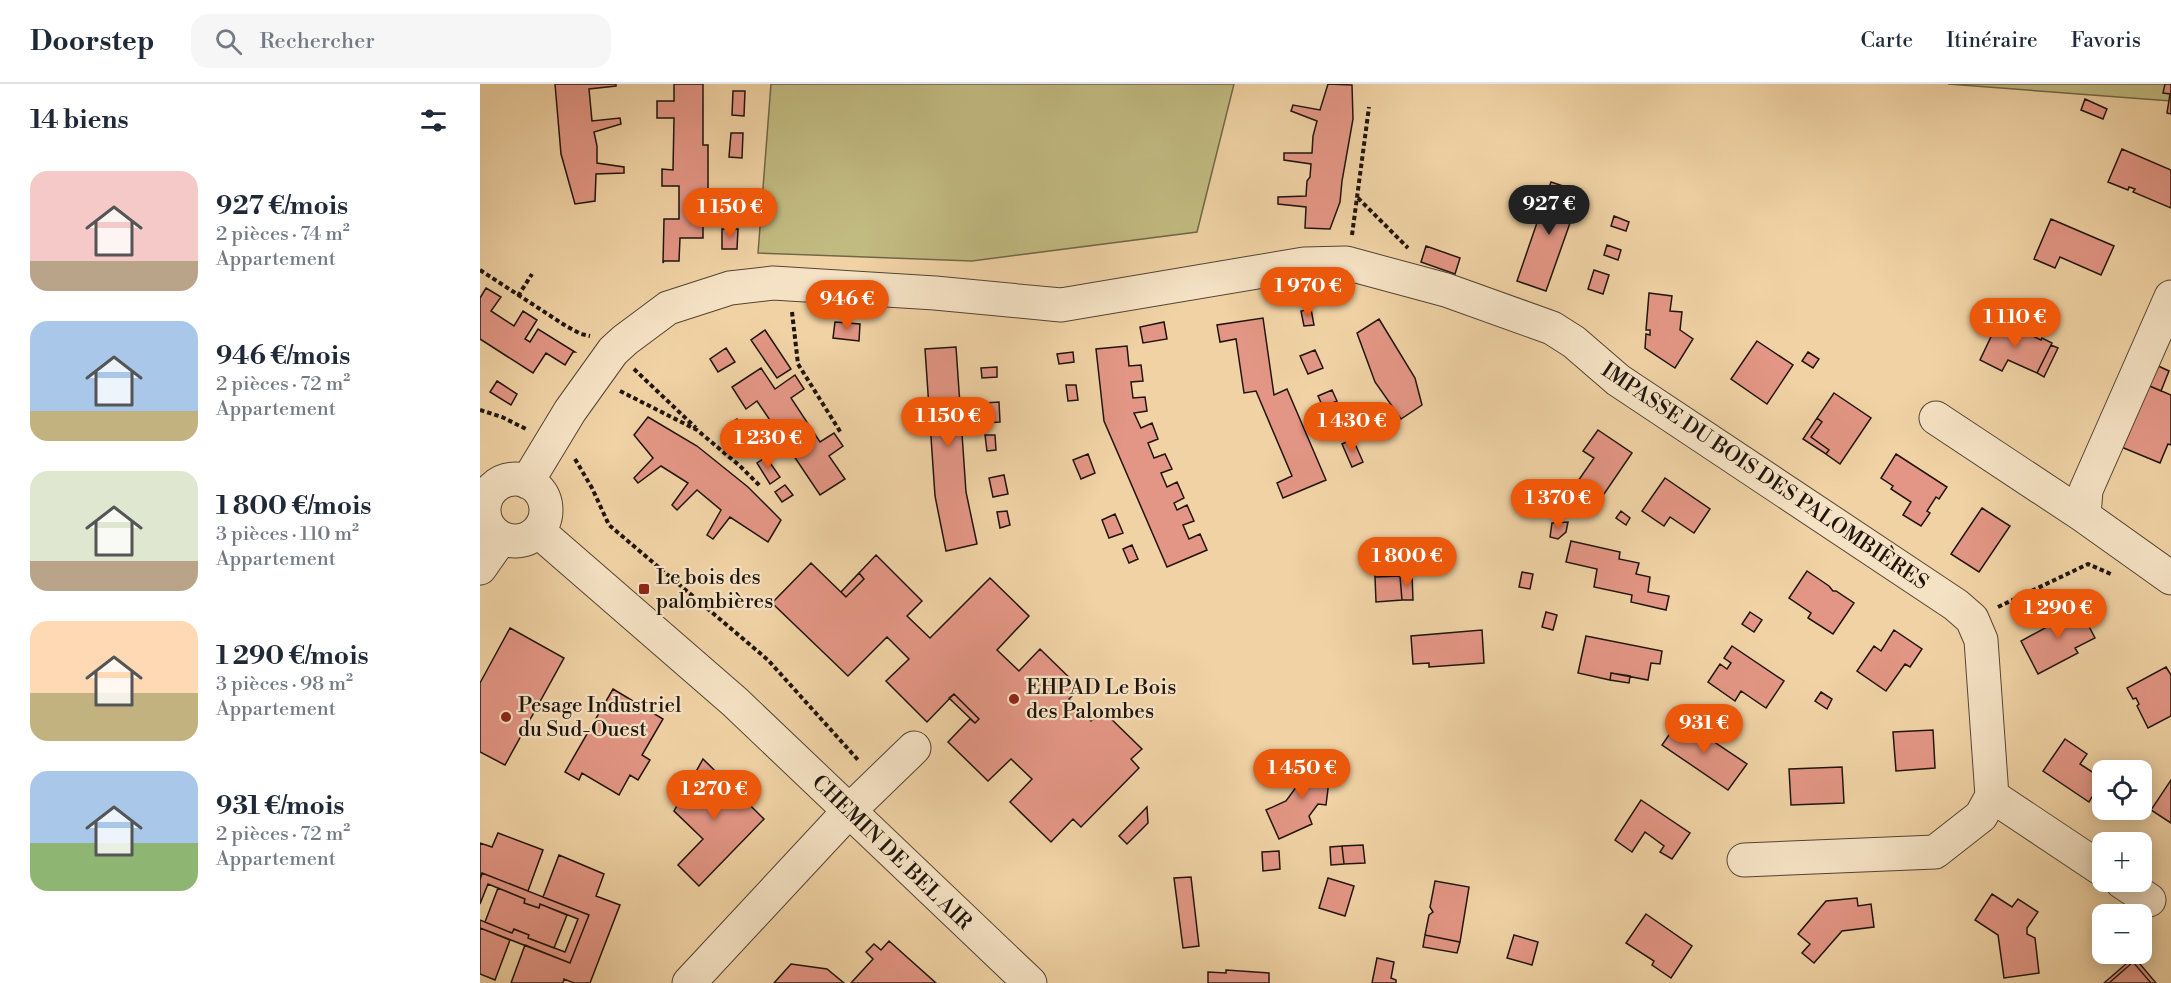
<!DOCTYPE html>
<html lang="fr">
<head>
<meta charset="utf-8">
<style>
  body { margin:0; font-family:"Libre Bodoni",serif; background:#f6f6f7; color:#1f2937; height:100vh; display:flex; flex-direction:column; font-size:22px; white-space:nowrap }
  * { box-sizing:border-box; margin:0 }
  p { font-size:20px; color:#747a83 }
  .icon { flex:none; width:33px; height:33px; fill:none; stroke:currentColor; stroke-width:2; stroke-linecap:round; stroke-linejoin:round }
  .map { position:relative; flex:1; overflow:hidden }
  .details { display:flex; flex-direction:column; background:#fff; width:480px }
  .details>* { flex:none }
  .fabs { position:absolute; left:1612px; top:676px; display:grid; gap:12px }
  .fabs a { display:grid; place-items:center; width:60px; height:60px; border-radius:12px; background:#fff; box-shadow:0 3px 15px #0003; font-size:30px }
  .price { position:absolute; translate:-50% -51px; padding:0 14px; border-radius:21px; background:#ea580c; color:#fff; font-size:20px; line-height:39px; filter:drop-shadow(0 2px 3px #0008) }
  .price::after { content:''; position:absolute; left:50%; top:36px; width:18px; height:14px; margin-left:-9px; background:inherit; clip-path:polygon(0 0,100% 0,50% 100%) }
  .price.active { background:#222; color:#fff }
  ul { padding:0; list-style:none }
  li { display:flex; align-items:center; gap:18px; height:150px; padding:0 30px }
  li span { display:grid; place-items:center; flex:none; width:168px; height:120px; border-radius:18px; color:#555 }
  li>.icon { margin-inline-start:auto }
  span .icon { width:72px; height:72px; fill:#fffc; stroke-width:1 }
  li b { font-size:26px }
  h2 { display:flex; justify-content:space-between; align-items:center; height:72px; padding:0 30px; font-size:26px }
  header { display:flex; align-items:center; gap:36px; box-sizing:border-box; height:84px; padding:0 30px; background:#fff; border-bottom:2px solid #e0e1e3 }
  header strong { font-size:28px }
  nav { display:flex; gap:33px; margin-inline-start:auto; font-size:21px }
  .search { width:420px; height:54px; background:#f6f6f7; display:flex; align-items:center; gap:15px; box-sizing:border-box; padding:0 21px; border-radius:18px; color:#747a83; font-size:22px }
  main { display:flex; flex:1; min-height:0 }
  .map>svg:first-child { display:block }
  .green { fill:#c1ba81; stroke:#706847; stroke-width:1.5 }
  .building { fill:#e39685; stroke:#20150d; stroke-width:1.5 }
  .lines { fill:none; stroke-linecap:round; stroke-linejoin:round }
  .minor-casing { stroke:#544433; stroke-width:35 }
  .path { stroke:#20150d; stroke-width:4; stroke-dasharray:4.5 3; stroke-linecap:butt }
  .minor { stroke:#f5e2c4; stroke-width:33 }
  .poi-dot { fill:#8f2418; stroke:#f5e2c4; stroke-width:2 }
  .labels { text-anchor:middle; stroke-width:4.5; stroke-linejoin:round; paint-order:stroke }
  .street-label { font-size:21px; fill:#20150d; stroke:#f5e2c4 }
  .poi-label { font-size:21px; fill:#20150d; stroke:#f5e2c4; text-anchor:start }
</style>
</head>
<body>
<header>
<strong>Doorstep</strong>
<div class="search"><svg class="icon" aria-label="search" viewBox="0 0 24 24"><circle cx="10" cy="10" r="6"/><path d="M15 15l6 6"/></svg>Rechercher</div>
<nav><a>Carte</a><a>Itinéraire</a><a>Favoris</a></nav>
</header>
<main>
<section class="details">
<h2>14 biens<svg class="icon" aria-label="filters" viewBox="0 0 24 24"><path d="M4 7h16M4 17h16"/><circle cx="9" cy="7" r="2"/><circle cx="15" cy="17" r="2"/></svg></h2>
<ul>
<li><span style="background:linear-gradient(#f6c9c9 75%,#b9a48a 0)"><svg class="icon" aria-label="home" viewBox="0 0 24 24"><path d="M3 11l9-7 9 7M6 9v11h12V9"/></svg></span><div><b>927 €/mois</b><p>2 pièces · 74 m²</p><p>Appartement</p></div></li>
<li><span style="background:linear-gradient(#a9c7e8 75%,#c2b280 0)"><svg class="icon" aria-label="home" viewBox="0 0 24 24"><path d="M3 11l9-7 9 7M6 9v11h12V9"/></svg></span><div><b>946 €/mois</b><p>2 pièces · 72 m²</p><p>Appartement</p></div></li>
<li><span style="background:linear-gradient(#dfe7d0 75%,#b9a48a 0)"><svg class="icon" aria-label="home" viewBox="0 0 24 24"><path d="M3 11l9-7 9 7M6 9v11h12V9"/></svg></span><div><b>1 800 €/mois</b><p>3 pièces · 110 m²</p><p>Appartement</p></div></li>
<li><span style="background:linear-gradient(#ffd9b3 60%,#c2b280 0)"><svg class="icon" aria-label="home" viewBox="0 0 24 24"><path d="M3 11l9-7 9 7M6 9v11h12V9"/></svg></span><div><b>1 290 €/mois</b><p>3 pièces · 98 m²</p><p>Appartement</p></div></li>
<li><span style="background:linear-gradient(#a9c7e8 60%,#8fb573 0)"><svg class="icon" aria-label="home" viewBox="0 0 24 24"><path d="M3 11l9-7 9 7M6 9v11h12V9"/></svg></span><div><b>931 €/mois</b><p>2 pièces · 72 m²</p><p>Appartement</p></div></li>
</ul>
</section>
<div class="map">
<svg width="1691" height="899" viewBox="0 0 1691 899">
  <rect width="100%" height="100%" fill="#f0d2a4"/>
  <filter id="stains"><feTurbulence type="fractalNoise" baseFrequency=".00333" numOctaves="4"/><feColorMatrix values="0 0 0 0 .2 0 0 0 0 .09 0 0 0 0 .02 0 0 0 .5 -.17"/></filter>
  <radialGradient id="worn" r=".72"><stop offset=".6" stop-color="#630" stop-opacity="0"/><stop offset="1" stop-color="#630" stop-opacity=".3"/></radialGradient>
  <!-- green -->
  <path class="green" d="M291,0H754L717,148L492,177L278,169Z
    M1468,0H1691V17Z"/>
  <!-- building -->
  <path class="building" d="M75,0H136V2L109,5L112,37L140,34L141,40L114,48L117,62V79L144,83V89L116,90L115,117L95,120L81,70Z
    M194,0H223V61H228V130L223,129V154H200L199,177H184L183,179L184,135H199V102H182V85L193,86L194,34H177V17H194Z
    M848,0L872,1L873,35L862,97L860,118L850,145L825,144L826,123L798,120V113L826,112L827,97L830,93L831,80L804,76V69H832L833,52L837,37L811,27L813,21L840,26Z
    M1685,0H1691V30L1687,29L1690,10L1683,9Z
    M253,7H265L264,32L252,31Z
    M1605,15L1627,25L1623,35L1601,26Z
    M251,49H263L262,74L249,73Z
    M1642,65L1691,86V124L1653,108L1655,105L1649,103L1648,106L1628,98Z
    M1071,98L1101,108L1066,207L1037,197Z
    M1134,132L1149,138L1146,147L1131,142Z
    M1571,135L1634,162L1621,191L1580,173L1575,184L1554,175Z
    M242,145H258L257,165H242Z
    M1127,161L1141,166L1138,176L1124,171Z
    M946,162L980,174L975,190L941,178Z
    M1114,186L1129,191L1123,210L1108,205Z
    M6,204L21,213L11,227L34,242L43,227L57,236L45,255L50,258L58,245L95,268H93L85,281L66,269L53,289L0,255V214Z
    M1169,209L1192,212L1190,227L1202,228L1200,246L1213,255L1195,284L1165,264L1166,250L1170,251V246H1166Z
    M831,225L834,241L824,242L821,227Z
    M783,234L794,311L807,305L846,396L803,414L797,399L812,392L776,307L764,309L756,255L740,258L737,241Z
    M899,235L935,294L942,321L921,335L895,298L877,249Z
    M1519,236L1561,256L1562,254L1572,259L1557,289L1528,276L1522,287L1500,276Z
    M355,238L380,240L379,257L353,254Z
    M684,238L687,255L663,259L660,243Z
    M285,246L311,285L297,294L271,256Z
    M1277,257L1313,281L1287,320L1251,295Z
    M1571,261L1578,264L1564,293L1557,289Z
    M647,262L649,282L661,281L663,297L651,298L653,314L665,313L667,327L654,329L661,344L672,339L678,355L668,359L674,374L685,370L692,385L681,389L687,403L697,398L704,414L694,419L697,426L707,421L714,437L703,441L709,455L720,450L727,466L687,483L624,337L616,265Z
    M476,263L486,408L497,460L466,467L455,412L445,265Z
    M246,264L255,278L238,288L230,275Z
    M835,266L843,284L828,290L820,272Z
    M593,268L594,278L579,280L577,270Z
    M1328,268L1339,275L1333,284L1322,277Z
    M1674,280L1689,287L1681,307L1665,300Z
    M517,283V293L502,294L501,284Z
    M281,284L295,305L315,291L324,305L311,314L340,358L354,349L363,362L349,372L365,395L340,411L277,317L266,325L252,303Z
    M17,297L37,310L31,321L10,308Z
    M1665,300L1691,311V361L1688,360L1680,379L1639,362Z
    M586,301H596L598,316L588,317Z
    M852,306L857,317L843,323L838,312Z
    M1354,309L1391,334L1360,380L1346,370L1349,366L1331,353L1342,338L1337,334Z
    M519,318L520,338L505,339L504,319Z
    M863,331L868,342L857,347L852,336Z
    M168,333L217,362L268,403L301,436L288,458L250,433L233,455L227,451L241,426L217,406L197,426L192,421L208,399L181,382L158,399L154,394L173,374L154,351Z
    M1337,334L1342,338L1331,353L1349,366L1346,370L1323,355Z
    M257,335L271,355L260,362L247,341Z
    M1118,346L1152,369L1122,413L1098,397L1114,374L1103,367Z
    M505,351H515L516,366L507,367Z
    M873,355L883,378L872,383L862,360Z
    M608,370L615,389L601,395L593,376Z
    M1416,370L1467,403L1459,415L1456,413L1447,427L1450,429L1441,442L1423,431L1431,418L1411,405L1413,402L1401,394Z
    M286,373L300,393L290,400L277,379Z
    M524,391L528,410L513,413L509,394Z
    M1185,394L1230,425L1214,449L1190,433L1184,442L1162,427Z
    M305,401L313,411L302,418L295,408Z
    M1502,424L1530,442L1499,488L1471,470Z
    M527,427L530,441L520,444L517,428Z
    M1141,427L1150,434L1146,441L1136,434Z
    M635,430L643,449L629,454L622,436Z
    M1088,438L1086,448L1078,455L1070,453L1072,439Z
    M1091,457L1140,468L1139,475L1159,479L1156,490L1170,493L1168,508L1189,512L1186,526L1151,518L1152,511L1114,503L1117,485L1086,478Z
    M652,461L658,475L649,479L643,465Z
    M396,471L442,517L427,532L450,554L510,494L549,532L517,566L539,587L560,565L600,604L589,615L611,637L622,626L662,665L651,675L659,684L601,743L593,735L571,758L530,718L552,695L531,675L508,697L468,658L490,635L495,639L499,635L474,610L447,638L406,597L429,575L407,553L368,592L292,519L331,479L366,513L384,495L379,489Z
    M931,476L932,491L920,492L919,477Z
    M919,477L920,492L895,493L893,478Z
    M1327,487L1349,502L1353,507H1356L1374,519L1353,550L1328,534L1331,529L1309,514Z
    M1042,488L1053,490L1050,505L1039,503Z
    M379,489L384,495L366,513L361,508Z
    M932,491L933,516H922L920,492Z
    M920,492L922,516L896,518L895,493Z
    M1597,520L1615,554L1595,564L1598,569L1558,590L1541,557L1578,537L1575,531Z
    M1066,528L1077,531L1073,546L1062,543Z
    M1270,528L1282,536L1274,548L1262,540Z
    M30,544L84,574L25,681L0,668V599Z
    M1002,546L1004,579L949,583V579L933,580L931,552Z
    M1414,546L1442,565L1430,583L1425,580L1406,607L1377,587L1394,562L1401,567Z
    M1106,552L1182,567L1180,580L1171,579L1168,596L1131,589L1130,596L1098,589Z
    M1252,562L1304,597L1286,624L1261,607L1255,617L1228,598L1240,580L1247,585L1251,579L1244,574Z
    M1686,583L1691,591V632L1668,644L1657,622L1659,620L1656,614L1653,615L1647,604Z
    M1131,589L1150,592L1149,599L1130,596Z
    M133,605L183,635L162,671L170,676L158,696L150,691L139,711L102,689L99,696L85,688Z
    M1341,608L1352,615L1347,625L1335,617Z
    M474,610L499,635L495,639L469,614Z
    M1200,635L1267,680L1248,706L1182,661Z
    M1453,646L1455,684L1416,687L1413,648Z
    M1585,655L1607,670L1600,680L1623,695L1609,718L1563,687Z
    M223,675L284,735L219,802L198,781L223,755L194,727Z
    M820,678L851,681L846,721L838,720L829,732L832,740L799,755L786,726L806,717L817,702Z
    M1362,683L1364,719L1311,721L1309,685Z
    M1691,696V739L1671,726Z
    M1161,716L1210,749L1192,775L1180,768L1184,762L1165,748L1152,768L1135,756Z
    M667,723L668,739L647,760L639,752Z
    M18,749L63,766L48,807L2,789L0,796V759L12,763Z
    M883,761L885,779L864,780L862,762Z
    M862,762L864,780L851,781L850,763Z
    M799,767L800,785L783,787L782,768Z
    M79,771L124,790L116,812L140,821L110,899H94L84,895L83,899H31L45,861L90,879L109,831L63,813Z
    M2,789L109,831L90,879L0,844V836L32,849L34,845L49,851L48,854L85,868L98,835L60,820L59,824L44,819L45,815L8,800L0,820V796Z
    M711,793L719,862L703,864L694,794Z
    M848,794L874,802L865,832L839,824Z
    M955,797L989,803L980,858L945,851L949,831L953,828L950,823Z
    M18,804L45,815L44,819L59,824L60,820L87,831L74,864L48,854L49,851L36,846L34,845L32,849L5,838Z
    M1512,810L1532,823L1538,815L1558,828L1547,844V850L1555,854L1559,889L1524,894L1518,851L1495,836Z
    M1377,814L1378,822L1391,820L1394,843L1362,847L1334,879L1322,869L1330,860L1318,850L1346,817Z
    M1166,830L1212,862L1191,894L1172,881L1174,877L1146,859Z
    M0,844L30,856L15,896L0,890Z
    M945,851L980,858L977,869L943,863Z
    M1034,851L1058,858L1052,881L1027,874Z
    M409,857L456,899H371L393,875L386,868L394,860L401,866Z
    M1654,873L1676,899H1671L1653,878L1629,899H1624Z
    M897,874L914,878L911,894L916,896V899H892Z
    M1653,878L1671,899H1629Z
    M311,880L347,885L364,899H294Z
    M746,886L789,889V899H728V888L746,889Z"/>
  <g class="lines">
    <!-- minor casing -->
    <g class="minor-casing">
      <path id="minor" d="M1691,213L1606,406L1604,432L1691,494
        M1456,334L1604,432
        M4 426a31 31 0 1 1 62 0a31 31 0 1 1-62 0Z
        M47,398L90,327L133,267L145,256L188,224L250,204L293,199L455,209L581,221L824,180L866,179L966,206L1072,244L1094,258L1138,296L1476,521L1492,535L1501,556L1512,712L1501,732L1455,768L1264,776
        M58,447L255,618L550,899
        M0,484L21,454
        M1512,712L1623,786
        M1642,798L1669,816
        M209,899L369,727L434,664"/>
    </g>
    <!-- path -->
    <path class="path" d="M878,114L928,164
      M872,151L889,23
      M0,186L86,242L101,250L110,252
      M38,212L52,190
      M312,228L318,280L361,349
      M154,285L216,344
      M140,307L217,346L260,382L280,402
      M0,326L22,333L46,345
      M95,375L112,404L129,441L288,576L379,677
      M1518,523L1608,480L1633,491"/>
    <!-- minor -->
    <use href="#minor" class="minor"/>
  </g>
  <!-- markers -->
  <g class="poi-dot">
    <rect x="158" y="499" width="12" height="12" rx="3"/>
    <circle cx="534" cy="615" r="6"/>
    <circle cx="26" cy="633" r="6"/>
  </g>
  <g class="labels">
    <!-- street labels -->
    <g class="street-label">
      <text transform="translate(1285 392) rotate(34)" y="7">IMPASSE DU BOIS DES PALOMBIÈRES</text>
      <text transform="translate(412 768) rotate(44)" y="7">CHEMIN DE BEL AIR</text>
    </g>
    <!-- poi labels -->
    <g class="poi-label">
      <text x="176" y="500">Le bois des<tspan x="176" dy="24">palombières</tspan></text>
      <text x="546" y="610">EHPAD Le Bois<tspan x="546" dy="24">des Palombes</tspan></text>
      <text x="38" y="628">Pesage Industriel<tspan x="38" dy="24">du Sud-Ouest</tspan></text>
    </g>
  </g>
  <rect width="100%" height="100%" filter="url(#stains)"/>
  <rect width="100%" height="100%" fill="url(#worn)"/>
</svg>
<div class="fabs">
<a><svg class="icon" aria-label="locate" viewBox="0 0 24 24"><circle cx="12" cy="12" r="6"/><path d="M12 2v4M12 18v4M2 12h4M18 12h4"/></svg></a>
<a>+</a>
<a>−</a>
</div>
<b class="price active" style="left:1069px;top:152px">927 €</b>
<b class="price" style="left:250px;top:155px">1 150 €</b>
<b class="price" style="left:828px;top:234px">1 970 €</b>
<b class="price" style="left:367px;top:247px">946 €</b>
<b class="price" style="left:1535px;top:265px">1 110 €</b>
<b class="price" style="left:468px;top:364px">1 150 €</b>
<b class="price" style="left:872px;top:369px">1 430 €</b>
<b class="price" style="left:288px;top:386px">1 230 €</b>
<b class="price" style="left:1078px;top:446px">1 370 €</b>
<b class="price" style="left:927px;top:504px">1 800 €</b>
<b class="price" style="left:1578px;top:556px">1 290 €</b>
<b class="price" style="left:1224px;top:671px">931 €</b>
<b class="price" style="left:822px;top:716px">1 450 €</b>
<b class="price" style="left:234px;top:737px">1 270 €</b>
</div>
</main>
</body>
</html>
